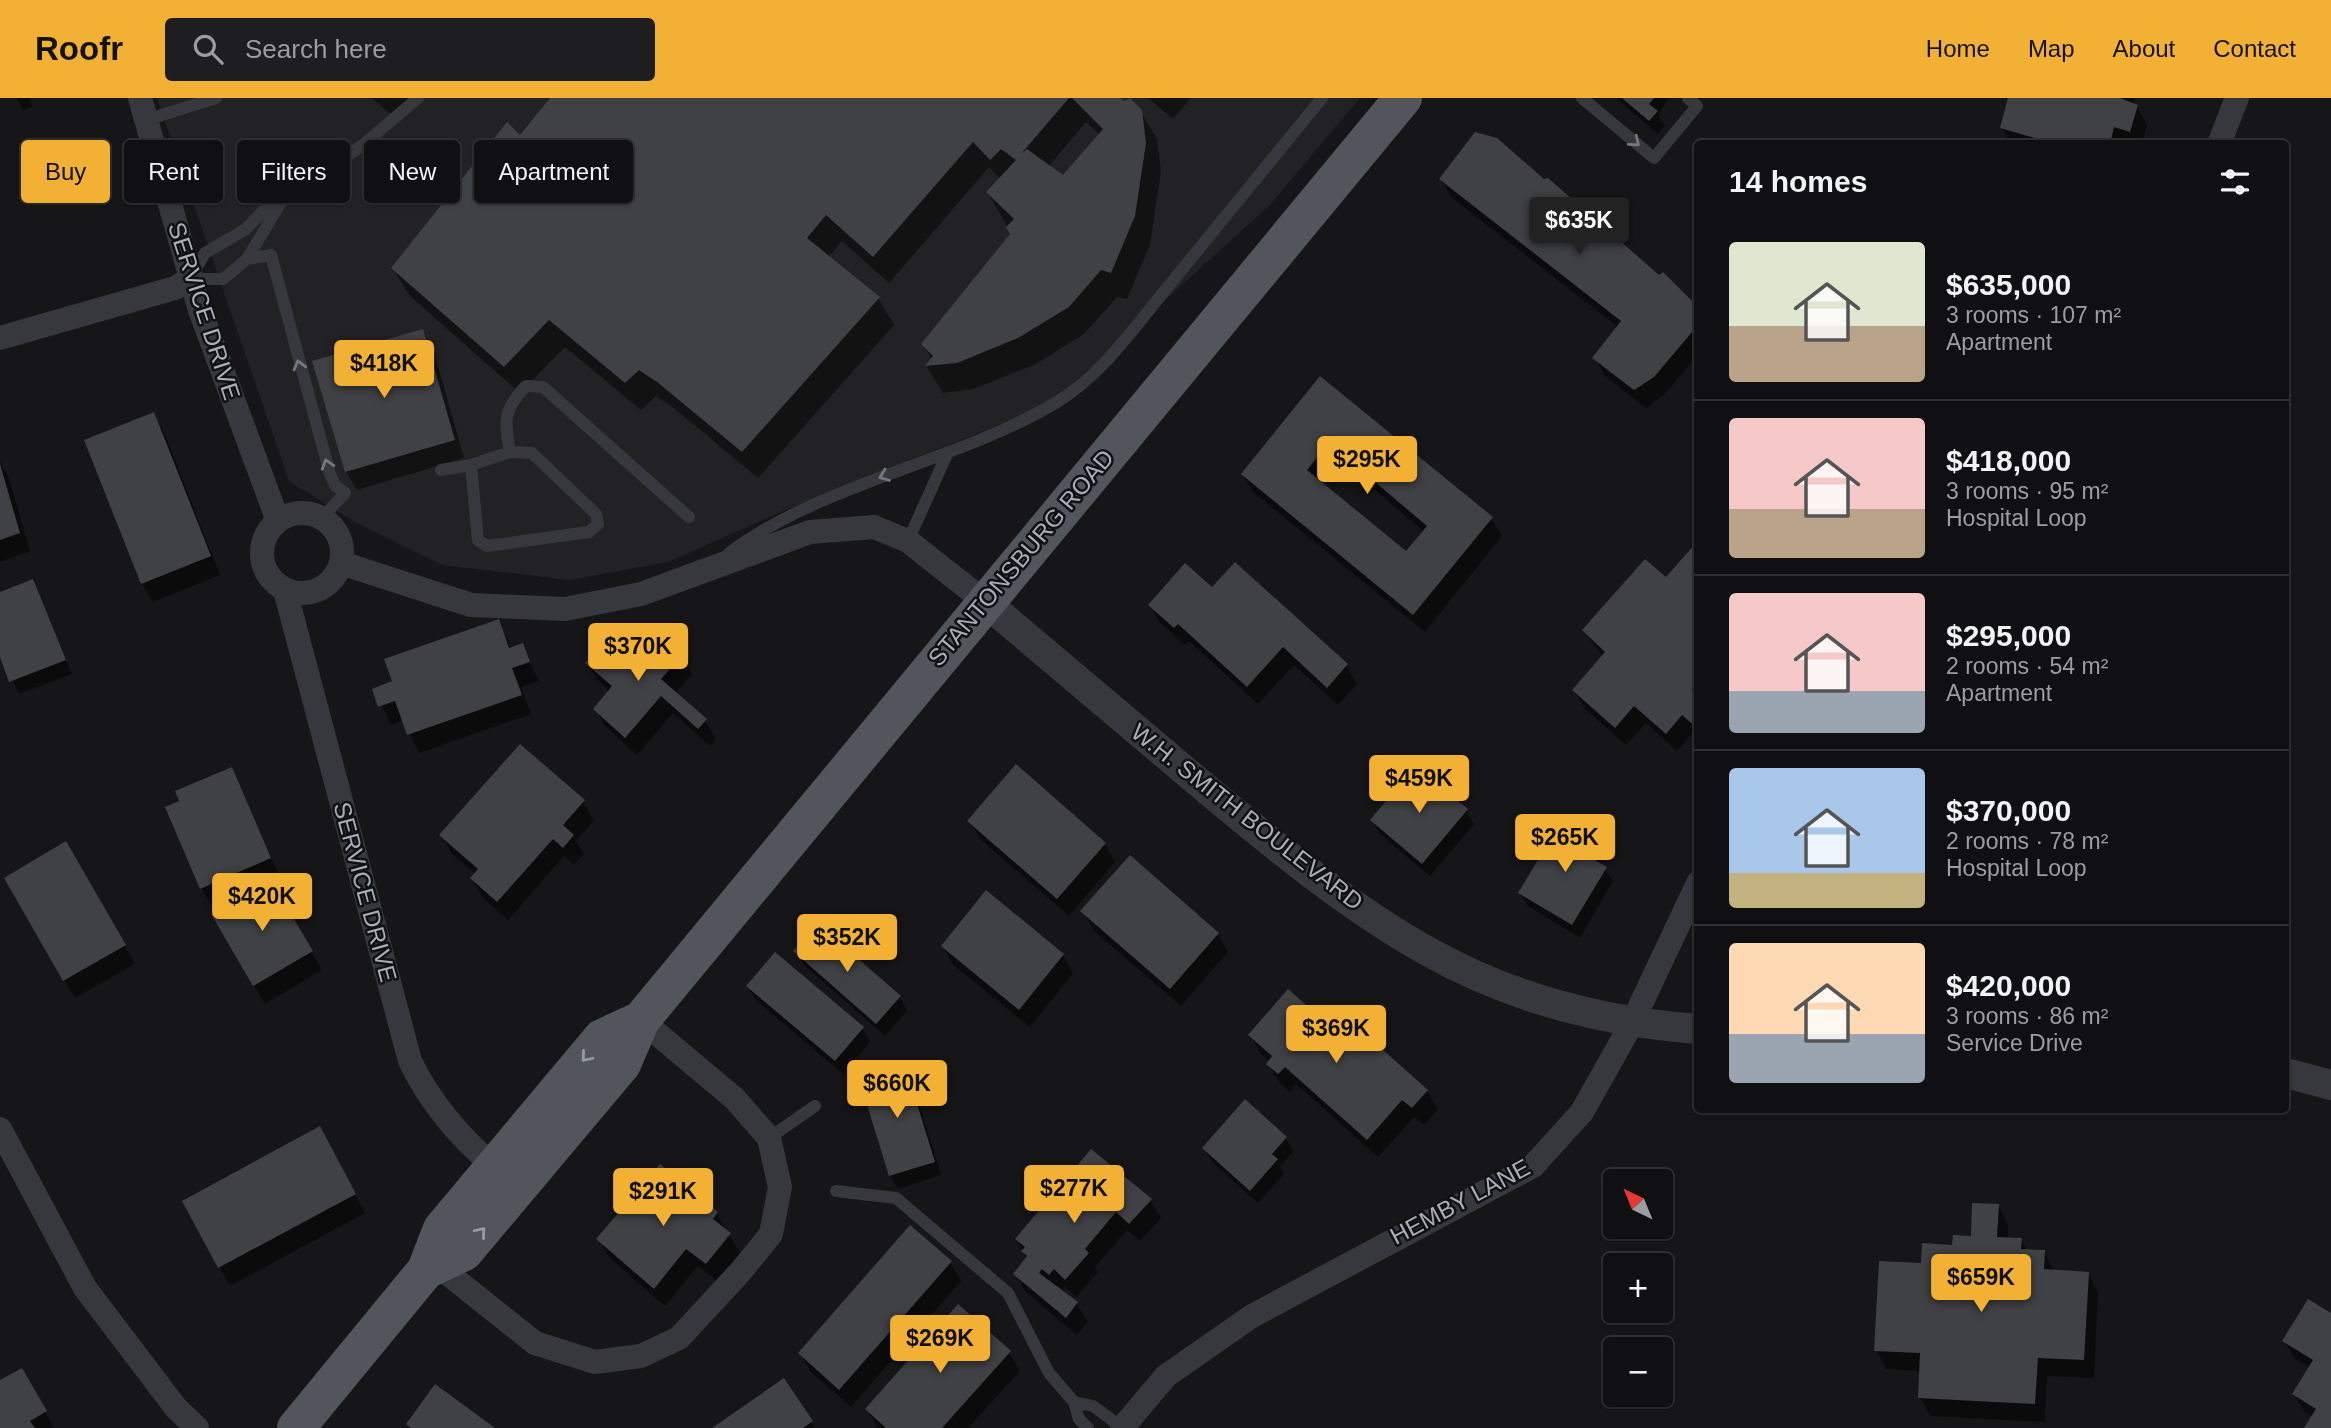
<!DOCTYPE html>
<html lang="en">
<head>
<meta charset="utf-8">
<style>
  body { margin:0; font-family:Helvetica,sans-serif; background:#1e1e20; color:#f1f3f6; height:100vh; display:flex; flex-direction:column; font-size:26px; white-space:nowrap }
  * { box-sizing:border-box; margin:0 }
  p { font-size:23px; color:#9c9d9f }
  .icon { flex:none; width:38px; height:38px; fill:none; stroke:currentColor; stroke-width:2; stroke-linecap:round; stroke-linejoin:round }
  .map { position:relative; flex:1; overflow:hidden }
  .details { position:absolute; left:1694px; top:42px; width:595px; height:973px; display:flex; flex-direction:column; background:#101012; border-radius:7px; box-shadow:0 2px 5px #0004,0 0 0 2px #303032 }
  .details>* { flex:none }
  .guide { position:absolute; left:21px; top:42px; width:665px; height:63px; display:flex; gap:14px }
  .needle { width:46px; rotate:317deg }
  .fabs { position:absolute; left:1603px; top:1071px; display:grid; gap:14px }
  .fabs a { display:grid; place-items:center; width:70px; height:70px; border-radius:7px; background:#101012; box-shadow:0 2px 5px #0004,0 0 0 2px #303032; font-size:35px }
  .price { position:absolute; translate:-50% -60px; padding:0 16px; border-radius:7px; background:#f2b134; color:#111; font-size:23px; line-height:46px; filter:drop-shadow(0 2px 4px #0008) }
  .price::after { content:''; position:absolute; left:50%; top:42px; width:21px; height:16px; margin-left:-10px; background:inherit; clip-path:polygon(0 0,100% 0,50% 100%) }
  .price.active { background:#222; color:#fff }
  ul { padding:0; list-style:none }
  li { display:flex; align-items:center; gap:21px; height:175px; padding:0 35px }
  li+li { border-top:2px solid #303032 }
  li span { display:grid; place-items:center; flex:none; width:196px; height:140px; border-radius:7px; color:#555 }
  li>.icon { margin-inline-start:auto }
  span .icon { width:84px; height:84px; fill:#fffc; stroke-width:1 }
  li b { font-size:30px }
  h2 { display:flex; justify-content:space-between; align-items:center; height:84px; padding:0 35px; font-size:30px }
  .chip { padding:0 24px; border-radius:7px; background:#101012; box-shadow:0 2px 5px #0004,0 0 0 2px #303032; font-size:24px; line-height:63px }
  .chip.active { background:#f2b134; color:#111 }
  header { display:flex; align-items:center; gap:42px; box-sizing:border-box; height:98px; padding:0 35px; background:#f2b134; color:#111 }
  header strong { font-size:33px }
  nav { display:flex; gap:38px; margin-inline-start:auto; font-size:24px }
  .search { width:490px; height:63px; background:#1e1e20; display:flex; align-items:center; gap:18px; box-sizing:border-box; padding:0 24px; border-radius:7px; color:#9c9d9f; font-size:26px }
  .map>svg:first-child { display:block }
  .built { fill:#222225 }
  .shadow { fill:#0007; fill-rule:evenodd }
  .building { fill:#404145; fill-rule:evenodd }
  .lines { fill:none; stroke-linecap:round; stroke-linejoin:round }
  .service { stroke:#37383d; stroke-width:12 }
  .minor { stroke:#37383d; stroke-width:24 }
  .tertiary { stroke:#37383d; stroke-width:30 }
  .primary { stroke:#53555c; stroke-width:38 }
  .oneway { stroke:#757881 }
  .oneway2 { stroke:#979ba6 }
  .labels { text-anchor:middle; stroke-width:5; stroke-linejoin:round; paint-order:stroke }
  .street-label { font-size:24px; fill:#a8adb8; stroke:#111113 }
</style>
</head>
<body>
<header>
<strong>Roofr</strong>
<div class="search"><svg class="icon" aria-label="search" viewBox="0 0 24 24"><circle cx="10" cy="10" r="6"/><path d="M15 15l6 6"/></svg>Search here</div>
<nav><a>Home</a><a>Map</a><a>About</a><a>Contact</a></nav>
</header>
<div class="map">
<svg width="2331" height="1330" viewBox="0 0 2331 1330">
  <rect width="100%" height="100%" fill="#161618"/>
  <!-- built -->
  <path class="built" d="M157,0H1360L1269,108L1049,307L792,409L668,464L570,482L442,467L353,423L289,383Z"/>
  <!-- shadow -->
  <path class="shadow" d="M17,0H30L32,9L23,12Z
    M372,0H413L396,21Z
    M552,0H1118L1124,5L1128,1L1140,13L1157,41L1161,73L1150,147L1127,201L1117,199L1084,236L1034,267L973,291L943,295L927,269L932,262L923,246L1012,137L988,95L1000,81L989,69L889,185L842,143L828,159L878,200L894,227L758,380L675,311L656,298L641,312L565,249L520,295L409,197L393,170L520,40ZM1086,24L1100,37L1063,80L1048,69Z
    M1148,0H1191L1173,21Z
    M1616,0H1669L1658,17L1665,28L1658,36Z
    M2010,0H2135L2133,8L2137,9L2147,27L2142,46H2011L2002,29Z
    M1441,81L1698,212V257L1664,297L1646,310L1605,278L1595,260L1618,229L1451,99Z
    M422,233L433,251L464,360L357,392L346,373Z
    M1320,280L1491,420L1502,438L1425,534L1253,394L1243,376ZM1340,362L1424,434L1406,456L1321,386Z
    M153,316L164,334L220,477L153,504L142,486L86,343Z
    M0,364L8,378L30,453L0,464Z
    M1698,451V638L1694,634L1677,653L1646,625L1626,647L1584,610L1574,592L1603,559L1584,533L1666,482Z
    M32,483L72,576L19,596L0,554V495Z
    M1212,492L1346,567L1357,586L1338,607L1294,567L1258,606L1189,543L1185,547L1160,525L1150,507Z
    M498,523L512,551L522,547L539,583L521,589L531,616L419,655L403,622L391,627L374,592L394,584Z
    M681,557L692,576L675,596L705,622L716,641L710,648L673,615L637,657L606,629L595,611L610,594L598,583L587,565Z
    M231,671L280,779L270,783L322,872L265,906L213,816L251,794L212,808L201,790L182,704Z
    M583,704L594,722L576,743L584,756L574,767L564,758L508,822L482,799L472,780L476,776L452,756L442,737Z
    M1466,713L1474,726L1430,778L1380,736L1372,723Z
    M969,723L1105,746L1115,764L1069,818L980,741Z
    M1598,745L1605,759L1601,767L1613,783L1580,840L1528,808L1520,795Z
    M66,746L135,866L75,900L6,780Z
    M1083,813L1218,836L1228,854L1181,908L1093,832Z
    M943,848L1063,857L1073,875L1030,929L953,867Z
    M795,853L900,899L907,913L885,938L803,866Z
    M748,889L862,930L870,944L843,976L756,902Z
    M1356,931L1427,993L1438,1011L1424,1027L1414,1019L1378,1059L1296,986L1290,994L1279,984L1268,966L1270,964L1261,956L1250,937L1345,943Z
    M904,969L912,983L941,1077L898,1091L890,1077Z
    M1286,1040L1293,1054L1280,1069L1284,1076L1258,1105L1212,1064L1204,1050Z
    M330,1049L365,1115L230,1188L184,1104Z
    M1150,1102L1161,1120L1140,1143L1127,1132L1095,1169L1098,1174L1076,1199L1065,1188L1061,1194L1077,1206L1088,1224L1077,1237L1026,1194L1015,1176L1027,1160L1017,1142Z
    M1998,1108L2008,1126V1141L2021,1142L2027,1153H2044L2054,1174L2088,1175L2098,1194L2094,1280L2047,1278L2045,1324L1930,1318L1920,1299L1921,1273L1886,1271L1876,1252L1923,1167L1972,1139Z
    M716,1115L740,1155L717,1183L698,1168L665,1208L609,1159L598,1141Z
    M950,1164L961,1183L851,1309L811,1274L800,1255Z
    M2331,1217V1330H2306L2313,1319L2305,1314L2294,1296L2310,1270L2295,1261L2284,1243Z
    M1009,1254L1020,1273L968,1330H878L867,1311Z
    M21,1272L54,1330H0V1284Z
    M784,1283L815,1330H715Z"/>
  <!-- building -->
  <path class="building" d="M550,0H1069L1021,56L1027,51L1063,77L1103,31L1072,0H1121L1124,3L1130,0L1142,12L1146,45L1135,118L1111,175L1101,172L1069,209L1018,240L957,265L925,268L933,258L921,246L1010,136L1006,129L1014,121L986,94L1016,62L1001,51L990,62L973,44L873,159L826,117L807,140L880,199L742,354L657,284L639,272L625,285L549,222L504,269L391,170L507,24L520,37Z
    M1622,0H1654L1649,6L1658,13L1649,23Z
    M2008,0H2120L2138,7L2130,34L2114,29L2110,46H2077L2065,42L2064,46H2056L2000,30Z
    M1475,34L1497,40L1544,81L1548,80L1659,177L1663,174L1698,209V227L1654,279L1634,292L1592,260L1621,223L1439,81Z
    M423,231L455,342L345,374L312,263Z
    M1320,278L1493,419L1413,517L1241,376ZM1329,345L1427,428L1406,453L1307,372Z
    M154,314L211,458L141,486L84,342Z
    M0,366L20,435L0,442Z
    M1695,446L1698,449V542L1694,545L1698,548V586L1691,593L1698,599V631L1682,617L1666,636L1634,608L1615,630L1572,592L1605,554L1582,532L1645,461L1666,479Z
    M1235,464L1348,566L1327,590L1283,549L1247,589L1178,526L1174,530L1148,507L1185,465L1212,489Z
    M33,481L66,562L9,584L0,559V494Z
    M499,521L509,550L523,545L530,564L512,570L522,597L407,637L395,603L378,609L372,591L392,583L384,561Z
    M656,533L683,556L661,581L707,621L698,631L661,598L625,640L593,611L612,588L585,565L609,538L633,560Z
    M520,646L585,702L563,727L574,737L563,750L553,741L497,804L470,780L478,771L439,737Z
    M1016,666L1106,745L1057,801L967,723Z
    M1415,668L1468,711L1422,766L1370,722Z
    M232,669L271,760L200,791L165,709L179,703L175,693Z
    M1562,722L1599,744L1590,759L1607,769L1572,827L1518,795Z
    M66,743L126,847L63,883L4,780Z
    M1130,757L1219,835L1170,891L1080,813Z
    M270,781L313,853L253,888L211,816Z
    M986,792L1064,856L1019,912L941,848Z
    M817,825L901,898L876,926L793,853Z
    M775,854L864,929L835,963L746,888Z
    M1288,891L1345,941L1356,928L1428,992L1412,1010L1402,1002L1367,1042L1285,969L1278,976L1266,966L1272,958L1248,937Z
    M905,967L935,1064L889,1078L859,981Z
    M1245,1001L1287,1039L1272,1056L1278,1061L1250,1093L1202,1050Z
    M320,1028L356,1096L218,1170L182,1103Z
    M1091,1051L1152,1101L1129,1126L1116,1114L1085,1151L1089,1155L1065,1182L1054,1171L1049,1177L1042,1171L1039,1175L1078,1204L1066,1220L1013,1176L1027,1158L1021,1153L1025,1149L1015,1141Z
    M660,1066L718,1114L713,1121L731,1135L706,1166L686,1151L654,1191L596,1141Z
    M1972,1105L1999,1106L1997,1139L2022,1140L2021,1151L2045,1152L2044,1171L2089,1174L2084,1262L2038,1260L2035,1306L1918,1300L1920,1255L1874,1253L1879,1163L1921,1165L1922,1145L1952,1147L1953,1137L1971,1138Z
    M910,1127L952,1163L839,1292L798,1255Z
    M2308,1201L2331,1215V1330H2304L2316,1311L2292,1296L2313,1262L2282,1243Z
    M958,1206L1011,1253L942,1330H886L865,1311Z
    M22,1270L47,1313L30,1323L35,1330H0V1282Z
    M784,1280L813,1323L803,1330H712Z
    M435,1286L495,1330H411L406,1326Z"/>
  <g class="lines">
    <!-- service -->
    <path class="service" d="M1582,0L1654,60L1697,8L1688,0
      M146,22L216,0
      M283,101L247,161L223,181H190L205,155L246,131L266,110Z
      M283,101L363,47L418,0
      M247,161L271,157L330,376L335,387L345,395L322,420
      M471,367L478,442L487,448L589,434L598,426L596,416L532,355L510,354
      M441,372L471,367L510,354C504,322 503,312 526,288L543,289L689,419
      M908,443L948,354
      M729,455C826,383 955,365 1057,304C1103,276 1137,226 1171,185C1221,123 1272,62 1322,0
      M769,1040L815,1008
      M836,1093L896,1100L1008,1195L1049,1275L1074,1304
      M1088,1330L1079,1321L1074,1304L1093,1308L1123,1330"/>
    <!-- minor -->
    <path class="minor" d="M140,0L200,212L278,423
      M2219,46L2237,0
      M0,240L175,190L190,181
      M262 455a40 40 0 1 1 80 0a40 40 0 1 1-80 0Z
      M341,465L471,507L565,511L641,496L810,434L874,429L908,443L984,503
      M285,492L410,963C430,1004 459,1039 495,1069
      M0,1031L85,1190L176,1310L197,1330
      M437,1167L535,1245L595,1264L641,1258L679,1240L741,1173L771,1136L780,1089L769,1040L735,1001L641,922
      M1122,1330L1166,1278L1252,1218L1533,1068L1582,1014L1632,925L1698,785"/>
    <!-- tertiary -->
    <path class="tertiary" d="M984,503C1057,565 1130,626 1203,688C1274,747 1348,809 1429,854C1511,900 1605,924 1698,931
      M2286,975L2331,987"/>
    <!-- primary -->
    <path class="primary" d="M426,1172L464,1154L622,966L641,922L1403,0
      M296,1330L426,1172L442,1131L602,940L641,922"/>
  </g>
  <!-- one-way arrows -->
  <defs><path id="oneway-chevron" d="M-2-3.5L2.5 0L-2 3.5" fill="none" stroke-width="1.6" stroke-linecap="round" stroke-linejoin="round" transform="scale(1.75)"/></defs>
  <g class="oneway">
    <use href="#oneway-chevron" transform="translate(1635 44) rotate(40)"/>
    <use href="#oneway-chevron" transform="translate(299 267) rotate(-105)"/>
    <use href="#oneway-chevron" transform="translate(327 366) rotate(-107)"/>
    <use href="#oneway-chevron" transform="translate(884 378) rotate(159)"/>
  </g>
  <g class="oneway2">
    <use href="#oneway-chevron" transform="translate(586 959) rotate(130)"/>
    <use href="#oneway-chevron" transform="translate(481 1134) rotate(-50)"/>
  </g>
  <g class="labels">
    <!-- street labels -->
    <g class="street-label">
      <text transform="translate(204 213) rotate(72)" y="8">SERVICE DRIVE</text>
      <text transform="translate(1021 460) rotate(-50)" y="8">STANTONSBURG ROAD</text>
      <text transform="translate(1247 719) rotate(38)" y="8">W.H. SMITH BOULEVARD</text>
      <text transform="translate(365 794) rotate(75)" y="8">SERVICE DRIVE</text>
      <text transform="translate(1460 1104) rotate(-28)" y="8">HEMBY LANE</text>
    </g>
  </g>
</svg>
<div class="fabs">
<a><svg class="needle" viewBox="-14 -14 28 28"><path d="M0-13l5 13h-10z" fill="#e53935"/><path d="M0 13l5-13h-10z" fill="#9c9d9f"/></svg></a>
<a>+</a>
<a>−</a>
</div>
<b class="price active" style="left:1579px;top:159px">$635K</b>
<b class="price" style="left:384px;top:302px">$418K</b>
<b class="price" style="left:1367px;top:398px">$295K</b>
<b class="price" style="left:638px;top:585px">$370K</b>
<b class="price" style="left:1419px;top:717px">$459K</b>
<b class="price" style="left:1565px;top:776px">$265K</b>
<b class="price" style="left:262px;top:835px">$420K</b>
<b class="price" style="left:847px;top:876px">$352K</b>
<b class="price" style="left:1336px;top:967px">$369K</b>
<b class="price" style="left:897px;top:1022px">$660K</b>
<b class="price" style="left:1074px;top:1127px">$277K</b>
<b class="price" style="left:663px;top:1130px">$291K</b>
<b class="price" style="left:1981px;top:1216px">$659K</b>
<b class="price" style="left:940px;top:1277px">$269K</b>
<div class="guide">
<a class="chip active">Buy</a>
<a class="chip">Rent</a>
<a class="chip">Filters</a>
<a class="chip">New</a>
<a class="chip">Apartment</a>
</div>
<section class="details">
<h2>14 homes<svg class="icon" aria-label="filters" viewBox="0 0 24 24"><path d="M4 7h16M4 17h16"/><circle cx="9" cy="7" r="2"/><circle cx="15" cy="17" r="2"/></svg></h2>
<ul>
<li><span style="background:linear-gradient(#dfe7d0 60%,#b9a48a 0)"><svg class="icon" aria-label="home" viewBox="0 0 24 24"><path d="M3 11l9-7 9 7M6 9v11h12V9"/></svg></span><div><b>$635,000</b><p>3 rooms · 107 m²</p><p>Apartment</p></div></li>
<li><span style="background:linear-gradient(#f6c9c9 65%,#b9a48a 0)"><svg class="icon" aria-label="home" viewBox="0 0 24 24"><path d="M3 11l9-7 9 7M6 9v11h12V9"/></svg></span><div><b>$418,000</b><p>3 rooms · 95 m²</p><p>Hospital Loop</p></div></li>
<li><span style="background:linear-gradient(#f6c9c9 70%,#9aa5b1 0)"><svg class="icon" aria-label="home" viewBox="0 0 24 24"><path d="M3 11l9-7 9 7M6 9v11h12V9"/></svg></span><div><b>$295,000</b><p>2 rooms · 54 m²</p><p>Apartment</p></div></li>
<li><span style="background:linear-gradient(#a9c7e8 75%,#c2b280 0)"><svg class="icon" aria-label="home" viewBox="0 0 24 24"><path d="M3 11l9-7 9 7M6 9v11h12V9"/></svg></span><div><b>$370,000</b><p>2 rooms · 78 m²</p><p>Hospital Loop</p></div></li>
<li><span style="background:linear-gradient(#ffd9b3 65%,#9aa5b1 0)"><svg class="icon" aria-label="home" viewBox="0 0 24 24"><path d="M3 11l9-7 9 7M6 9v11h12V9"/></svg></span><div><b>$420,000</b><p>3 rooms · 86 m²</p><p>Service Drive</p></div></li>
</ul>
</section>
</div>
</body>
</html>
